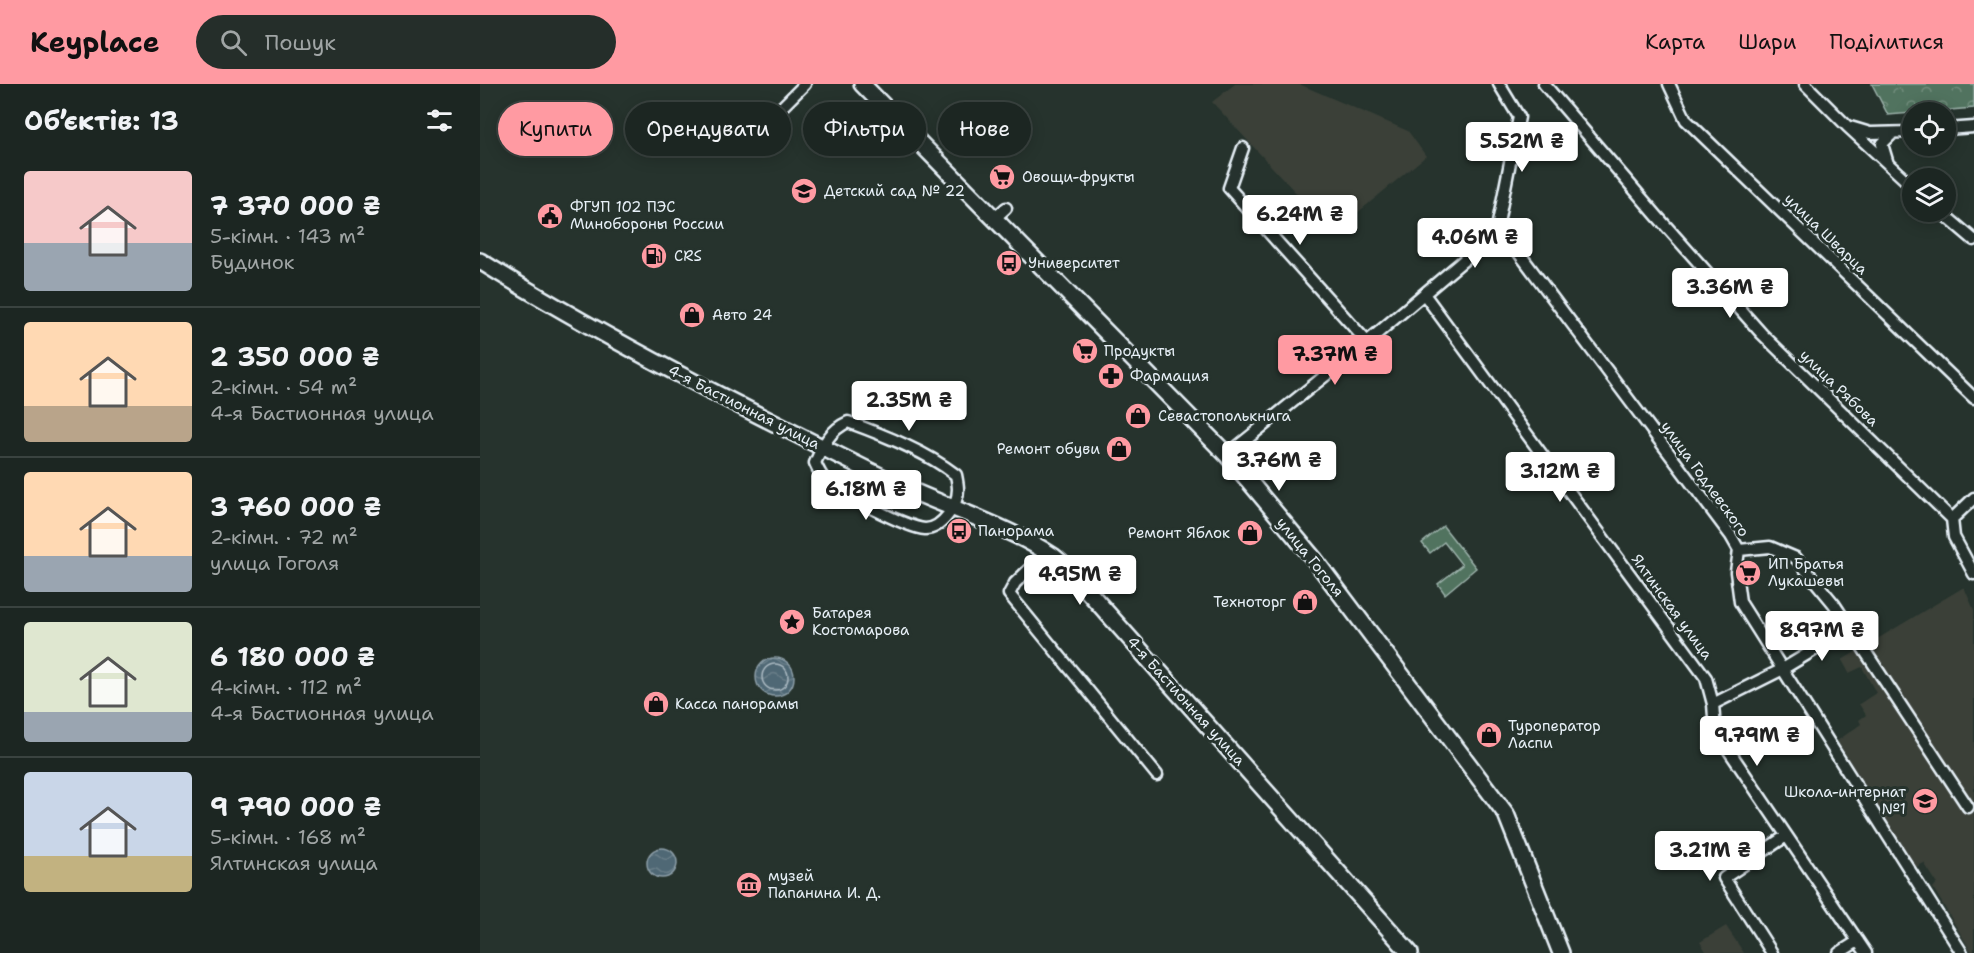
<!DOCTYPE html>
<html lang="uk">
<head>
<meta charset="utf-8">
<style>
  body { margin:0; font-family:"Shantell Sans",sans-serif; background:#252e2a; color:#f1f3f6; height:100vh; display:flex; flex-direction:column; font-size:22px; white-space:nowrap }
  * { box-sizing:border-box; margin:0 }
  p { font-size:20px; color:#a0a5a5 }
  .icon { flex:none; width:33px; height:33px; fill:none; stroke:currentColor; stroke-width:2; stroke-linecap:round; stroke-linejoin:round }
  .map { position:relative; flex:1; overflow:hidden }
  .sheet { display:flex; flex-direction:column; background:#1c2622; width:480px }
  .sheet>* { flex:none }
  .banner { position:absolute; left:18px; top:18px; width:570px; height:54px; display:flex; gap:12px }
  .buttons { position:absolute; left:1422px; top:18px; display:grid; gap:12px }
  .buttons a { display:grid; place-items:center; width:54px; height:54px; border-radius:50%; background:#1c2622; box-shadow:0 3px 15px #0003,0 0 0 2px #3a4340; font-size:30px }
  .price { position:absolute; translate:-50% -51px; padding:0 14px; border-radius:6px; background:#fff; color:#222; font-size:20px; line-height:39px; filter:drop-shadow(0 2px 3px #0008) }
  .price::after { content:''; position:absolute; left:50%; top:36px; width:18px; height:14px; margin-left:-9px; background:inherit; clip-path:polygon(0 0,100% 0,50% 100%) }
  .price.on { background:#ff9aa2; color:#111 }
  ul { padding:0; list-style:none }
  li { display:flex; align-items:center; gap:18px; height:150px; padding:0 24px }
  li+li { border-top:2px solid #3a4340 }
  li span { display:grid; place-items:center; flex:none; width:168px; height:120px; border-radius:6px; color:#555 }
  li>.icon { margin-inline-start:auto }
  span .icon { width:72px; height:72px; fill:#fffc; stroke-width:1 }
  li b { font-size:26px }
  h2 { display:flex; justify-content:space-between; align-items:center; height:72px; padding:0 24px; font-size:26px }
  .tag { padding:0 21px; border-radius:27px; background:#1c2622; box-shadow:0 3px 15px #0003,0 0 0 2px #3a4340; font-size:21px; line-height:54px }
  .tag.on { background:#ff9aa2; color:#111 }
  header { display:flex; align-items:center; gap:36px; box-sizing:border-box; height:84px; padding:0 30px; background:#ff9aa2; color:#111 }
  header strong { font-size:28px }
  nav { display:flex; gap:33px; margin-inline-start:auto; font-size:21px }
  .search { width:420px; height:54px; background:#252e2a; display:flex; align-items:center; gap:15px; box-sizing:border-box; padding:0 21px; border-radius:33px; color:#a0a5a5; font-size:22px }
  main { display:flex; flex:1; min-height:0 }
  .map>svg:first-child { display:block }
  .built { fill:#3a4038 }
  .grass { fill:#51735e; stroke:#9cb2ab; stroke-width:1.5 }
  .forest { fill:url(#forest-crowns); stroke:#9cb2ab; stroke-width:1.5 }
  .water { fill:url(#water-waves); stroke:#8d9fa9; stroke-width:1.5 }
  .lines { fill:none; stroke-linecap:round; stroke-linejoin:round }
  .shore { stroke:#abbac3; stroke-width:1.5 }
  .minor-casing { stroke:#e8f1f8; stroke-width:15 }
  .secondary-casing { stroke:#e8f1f8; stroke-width:20 }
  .minor { stroke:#26332d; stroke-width:10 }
  .secondary { stroke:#26332d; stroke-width:15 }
  .labels { text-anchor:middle; stroke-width:6; stroke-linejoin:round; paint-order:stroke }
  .poi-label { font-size:15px; fill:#e8f1f8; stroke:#26332d; text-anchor:start }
  .street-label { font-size:15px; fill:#e8f1f8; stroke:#26332d }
</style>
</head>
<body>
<header>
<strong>Keyplace</strong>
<div class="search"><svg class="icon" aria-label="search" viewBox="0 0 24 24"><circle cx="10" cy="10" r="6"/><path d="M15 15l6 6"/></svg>Пошук</div>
<nav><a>Карта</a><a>Шари</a><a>Поділитися</a></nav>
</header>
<main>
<section class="sheet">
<h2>Об’єктів: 13<svg class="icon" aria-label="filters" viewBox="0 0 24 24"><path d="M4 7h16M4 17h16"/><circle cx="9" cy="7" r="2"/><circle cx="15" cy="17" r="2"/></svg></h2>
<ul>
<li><span style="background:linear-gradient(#f6c9c9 60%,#9aa5b1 0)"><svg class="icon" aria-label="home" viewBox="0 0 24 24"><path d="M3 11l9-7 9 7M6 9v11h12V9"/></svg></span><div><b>7 370 000 ₴</b><p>5-кімн. · 143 m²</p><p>Будинок</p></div></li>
<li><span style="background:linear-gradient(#ffd9b3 70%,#b9a48a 0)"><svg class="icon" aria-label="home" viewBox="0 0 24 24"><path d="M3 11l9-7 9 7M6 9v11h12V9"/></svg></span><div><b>2 350 000 ₴</b><p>2-кімн. · 54 m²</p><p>4-я Бастионная улица</p></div></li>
<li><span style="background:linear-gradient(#ffd9b3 70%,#9aa5b1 0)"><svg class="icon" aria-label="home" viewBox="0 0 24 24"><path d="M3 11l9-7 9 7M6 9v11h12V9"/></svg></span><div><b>3 760 000 ₴</b><p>2-кімн. · 72 m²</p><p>улица Гоголя</p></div></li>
<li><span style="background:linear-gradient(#dfe7d0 75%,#9aa5b1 0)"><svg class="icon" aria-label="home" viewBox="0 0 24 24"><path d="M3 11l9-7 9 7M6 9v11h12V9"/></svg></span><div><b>6 180 000 ₴</b><p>4-кімн. · 112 m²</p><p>4-я Бастионная улица</p></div></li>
<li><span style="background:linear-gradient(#c9d6e8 70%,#c2b280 0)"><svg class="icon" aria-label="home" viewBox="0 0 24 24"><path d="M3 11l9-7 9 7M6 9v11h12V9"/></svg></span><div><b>9 790 000 ₴</b><p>5-кімн. · 168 m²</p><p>Ялтинская улица</p></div></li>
</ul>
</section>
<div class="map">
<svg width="1494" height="869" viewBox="0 0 1494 869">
  <defs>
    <pattern id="forest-crowns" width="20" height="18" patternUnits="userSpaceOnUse" patternTransform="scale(1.5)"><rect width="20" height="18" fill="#51735e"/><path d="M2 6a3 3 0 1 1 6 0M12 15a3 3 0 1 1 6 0" fill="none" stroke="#728e7e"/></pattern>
    <pattern id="water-waves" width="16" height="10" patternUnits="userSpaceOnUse" patternTransform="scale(1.5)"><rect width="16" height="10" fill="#506874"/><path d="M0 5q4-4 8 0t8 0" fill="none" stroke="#697e89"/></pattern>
  </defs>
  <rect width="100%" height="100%" fill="#26332d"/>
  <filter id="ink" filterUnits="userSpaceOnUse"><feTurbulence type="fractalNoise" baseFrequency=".0167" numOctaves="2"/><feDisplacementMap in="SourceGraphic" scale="12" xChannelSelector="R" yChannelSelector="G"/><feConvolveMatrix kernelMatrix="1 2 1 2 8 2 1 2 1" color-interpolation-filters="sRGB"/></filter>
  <g filter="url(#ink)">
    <!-- built -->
    <path class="built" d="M755,0H819L928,47L946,72L853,149L732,18Z
      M1484,503L1494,526V869H1492L1453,804L1457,799L1444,779L1436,783L1357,657L1381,640L1379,636L1386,631L1379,620L1396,609L1382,583L1369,589L1362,576Z
      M1246,842L1264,869H1227L1220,858Z"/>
    <!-- grass -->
    <path class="grass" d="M963,442L996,484L965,510L958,500L982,481L964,458L950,469L942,459Z"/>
    <!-- forest -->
    <path class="forest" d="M1392,0H1494V24L1408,31Z"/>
    <!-- water -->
    <path class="water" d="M276 593a19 19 0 1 1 38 0a19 19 0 1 1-38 0Z
      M167 779a15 15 0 1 1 30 0a15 15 0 1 1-30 0Z"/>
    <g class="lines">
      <!-- shore -->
      <path class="shore" d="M282 593a13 13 0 1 1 26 0a13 13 0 1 1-26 0Z"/>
      <!-- minor casing -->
      <g class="minor-casing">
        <path id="minor" d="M1064,0L1177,132L1282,250L1472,435
          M1189,0L1206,36L1494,314
          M1325,0L1367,42L1432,102
          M295,30L325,0
          M1370,43L1390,49L1432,48
          M1466,45L1494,43
          M763,64L749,104L887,258
          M1408,80L1402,60L1412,50
          M1461,128L1494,156
          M514,135L526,124
          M1018,139L1030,157L1251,452L1259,466L1256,488L1260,518L1482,869
          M944,210L1226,594L1233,620L1235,646L1386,869
          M368,338C404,351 447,368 476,391C477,396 478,401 478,405C478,421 462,445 445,445C427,444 352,406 342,392C339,388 337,383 335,379C343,361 350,346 368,338Z
          M747,371L887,258L1010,154L1018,139L1039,33L1019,0
          M1472,435L1474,453L1494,490
          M1472,435L1494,414
          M1259,466L1290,463L1316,474L1354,520L1488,723
          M566,469L535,499L529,510L677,691
          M1233,620L1301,586L1369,545
          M1292,869L1244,794L1306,752
          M1359,869L1378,857"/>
      </g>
      <!-- secondary casing -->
      <g class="secondary-casing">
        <path id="secondary" d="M382,0L747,371L835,476L1026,730L1081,869
          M0,177C130,258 267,326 404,394C458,421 523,439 573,472C581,478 589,487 596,494L930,869"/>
      </g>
      <!-- minor -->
      <use href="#minor" class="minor"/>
      <!-- secondary -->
      <use href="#secondary" class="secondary"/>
    </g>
  </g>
  <!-- icons -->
  <defs>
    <g id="supermarket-disc" transform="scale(1.35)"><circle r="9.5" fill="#ff9aa2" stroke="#26332d"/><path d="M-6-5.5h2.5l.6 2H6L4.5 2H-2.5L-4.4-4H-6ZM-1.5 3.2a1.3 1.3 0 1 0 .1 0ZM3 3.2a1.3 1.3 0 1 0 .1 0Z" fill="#111"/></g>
    <g id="school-disc" transform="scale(1.35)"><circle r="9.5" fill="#ff9aa2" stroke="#26332d"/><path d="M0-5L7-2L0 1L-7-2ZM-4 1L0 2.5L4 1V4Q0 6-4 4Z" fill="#111"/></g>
    <g id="civic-disc" transform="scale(1.35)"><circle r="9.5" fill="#ff9aa2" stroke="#26332d"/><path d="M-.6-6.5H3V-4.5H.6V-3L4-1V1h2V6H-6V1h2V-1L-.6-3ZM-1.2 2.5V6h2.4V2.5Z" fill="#111"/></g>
    <g id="fuel-disc" transform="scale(1.35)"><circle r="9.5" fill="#ff9aa2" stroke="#26332d"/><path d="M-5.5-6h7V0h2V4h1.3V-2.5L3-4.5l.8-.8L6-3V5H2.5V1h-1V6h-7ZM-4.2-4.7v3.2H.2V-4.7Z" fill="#111"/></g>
    <g id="bus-disc" transform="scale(1.35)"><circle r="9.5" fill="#ff9aa2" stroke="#26332d"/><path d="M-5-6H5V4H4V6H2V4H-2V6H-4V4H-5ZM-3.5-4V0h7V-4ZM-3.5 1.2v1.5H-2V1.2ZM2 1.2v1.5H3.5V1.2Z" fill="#111"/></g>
    <g id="shop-disc" transform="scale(1.35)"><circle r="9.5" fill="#ff9aa2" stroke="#26332d"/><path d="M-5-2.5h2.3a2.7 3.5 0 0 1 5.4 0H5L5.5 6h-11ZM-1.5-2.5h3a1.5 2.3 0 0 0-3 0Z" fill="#111"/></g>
    <g id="pharmacy-disc" transform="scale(1.35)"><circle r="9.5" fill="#ff9aa2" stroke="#26332d"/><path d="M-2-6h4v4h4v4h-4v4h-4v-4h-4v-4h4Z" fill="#111"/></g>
    <g id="sight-disc" transform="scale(1.35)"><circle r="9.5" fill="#ff9aa2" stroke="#26332d"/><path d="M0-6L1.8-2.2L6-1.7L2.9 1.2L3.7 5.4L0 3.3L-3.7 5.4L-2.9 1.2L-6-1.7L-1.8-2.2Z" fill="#111"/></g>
    <g id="museum-disc" transform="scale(1.35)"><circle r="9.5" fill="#ff9aa2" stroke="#26332d"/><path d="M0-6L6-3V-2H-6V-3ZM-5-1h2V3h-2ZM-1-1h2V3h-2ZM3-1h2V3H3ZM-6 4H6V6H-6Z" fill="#111"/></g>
  </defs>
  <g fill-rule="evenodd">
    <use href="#supermarket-disc" x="522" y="93"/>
    <use href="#school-disc" x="324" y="107"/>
    <use href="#civic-disc" x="70" y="132"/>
    <use href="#fuel-disc" x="174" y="172"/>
    <use href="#bus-disc" x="529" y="179"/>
    <use href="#shop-disc" x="212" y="231"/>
    <use href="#supermarket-disc" x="605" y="267"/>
    <use href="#pharmacy-disc" x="631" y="292"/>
    <use href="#shop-disc" x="658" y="332"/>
    <use href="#shop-disc" x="639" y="365"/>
    <use href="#bus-disc" x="479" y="447"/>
    <use href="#shop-disc" x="770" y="449"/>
    <use href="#supermarket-disc" x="1268" y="489"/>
    <use href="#shop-disc" x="825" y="518"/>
    <use href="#sight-disc" x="312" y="538"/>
    <use href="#shop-disc" x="176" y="620"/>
    <use href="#shop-disc" x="1009" y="651"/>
    <use href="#school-disc" x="1445" y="717"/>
    <use href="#museum-disc" x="269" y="801"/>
  </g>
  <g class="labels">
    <!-- poi labels -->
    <g class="poi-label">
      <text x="542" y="98">Овощи-фрукты</text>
      <text x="344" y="112">Детский сад № 22</text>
      <text x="90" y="128">ФГУП 102 ПЭС<tspan x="90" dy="17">Минобороны России</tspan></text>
      <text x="194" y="177">CRS</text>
      <text x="548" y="184">Университет</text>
      <text x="232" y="236">Авто 24</text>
      <text x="624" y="272">Продукты</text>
      <text x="650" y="297">Фармация</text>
      <text x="678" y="337">Севастополькнига</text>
      <text x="620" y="370" text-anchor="end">Ремонт обуви</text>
      <text x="498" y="452">Панорама</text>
      <text x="750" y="454" text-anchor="end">Ремонт Яблок</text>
      <text x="1288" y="485">ИП Братья<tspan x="1288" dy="17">Лукашевы</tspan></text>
      <text x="806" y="523" text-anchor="end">Техноторг</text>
      <text x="332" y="534">Батарея<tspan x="332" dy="17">Костомарова</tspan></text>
      <text x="195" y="625">Касса панорамы</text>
      <text x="1028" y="647">Туроператор<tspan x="1028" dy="17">Ласпи</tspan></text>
      <text x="1426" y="713" text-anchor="end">Школа-интернат<tspan x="1426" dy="17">№1</tspan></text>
      <text x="288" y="797">музей<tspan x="288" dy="17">Папанина И. Д.</tspan></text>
    </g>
    <!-- street labels -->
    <g class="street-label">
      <text transform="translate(1346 150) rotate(44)" y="5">улица Шварца</text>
      <text transform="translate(1359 304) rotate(44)" y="5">улица Рябова</text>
      <text transform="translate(264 323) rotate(27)" y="5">4-я Бастионная улица</text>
      <text transform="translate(1225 395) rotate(54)" y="5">улица Годлевского</text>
      <text transform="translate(830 473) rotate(51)" y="5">улица Гоголя</text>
      <text transform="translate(1192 523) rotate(54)" y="5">Ялтинская улица</text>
      <text transform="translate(706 617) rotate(48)" y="5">4-я Бастионная улица</text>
    </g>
  </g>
</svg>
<div class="buttons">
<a><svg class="icon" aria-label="locate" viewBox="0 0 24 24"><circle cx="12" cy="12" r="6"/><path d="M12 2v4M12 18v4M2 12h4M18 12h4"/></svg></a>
<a><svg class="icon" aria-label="layers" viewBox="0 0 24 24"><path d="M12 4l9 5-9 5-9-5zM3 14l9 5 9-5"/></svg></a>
</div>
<b class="price" style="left:1042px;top:89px">5.52M ₴</b>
<b class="price" style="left:820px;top:162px">6.24M ₴</b>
<b class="price" style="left:995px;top:185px">4.06M ₴</b>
<b class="price" style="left:1250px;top:235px">3.36M ₴</b>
<b class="price on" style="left:855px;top:302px">7.37M ₴</b>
<b class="price" style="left:429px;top:348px">2.35M ₴</b>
<b class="price" style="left:799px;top:408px">3.76M ₴</b>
<b class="price" style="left:1080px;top:419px">3.12M ₴</b>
<b class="price" style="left:386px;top:437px">6.18M ₴</b>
<b class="price" style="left:600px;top:522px">4.95M ₴</b>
<b class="price" style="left:1342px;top:578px">8.97M ₴</b>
<b class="price" style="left:1277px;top:683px">9.79M ₴</b>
<b class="price" style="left:1230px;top:798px">3.21M ₴</b>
<div class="banner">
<a class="tag on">Купити</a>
<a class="tag">Орендувати</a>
<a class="tag">Фільтри</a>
<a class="tag">Нове</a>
</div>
</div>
</main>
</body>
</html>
